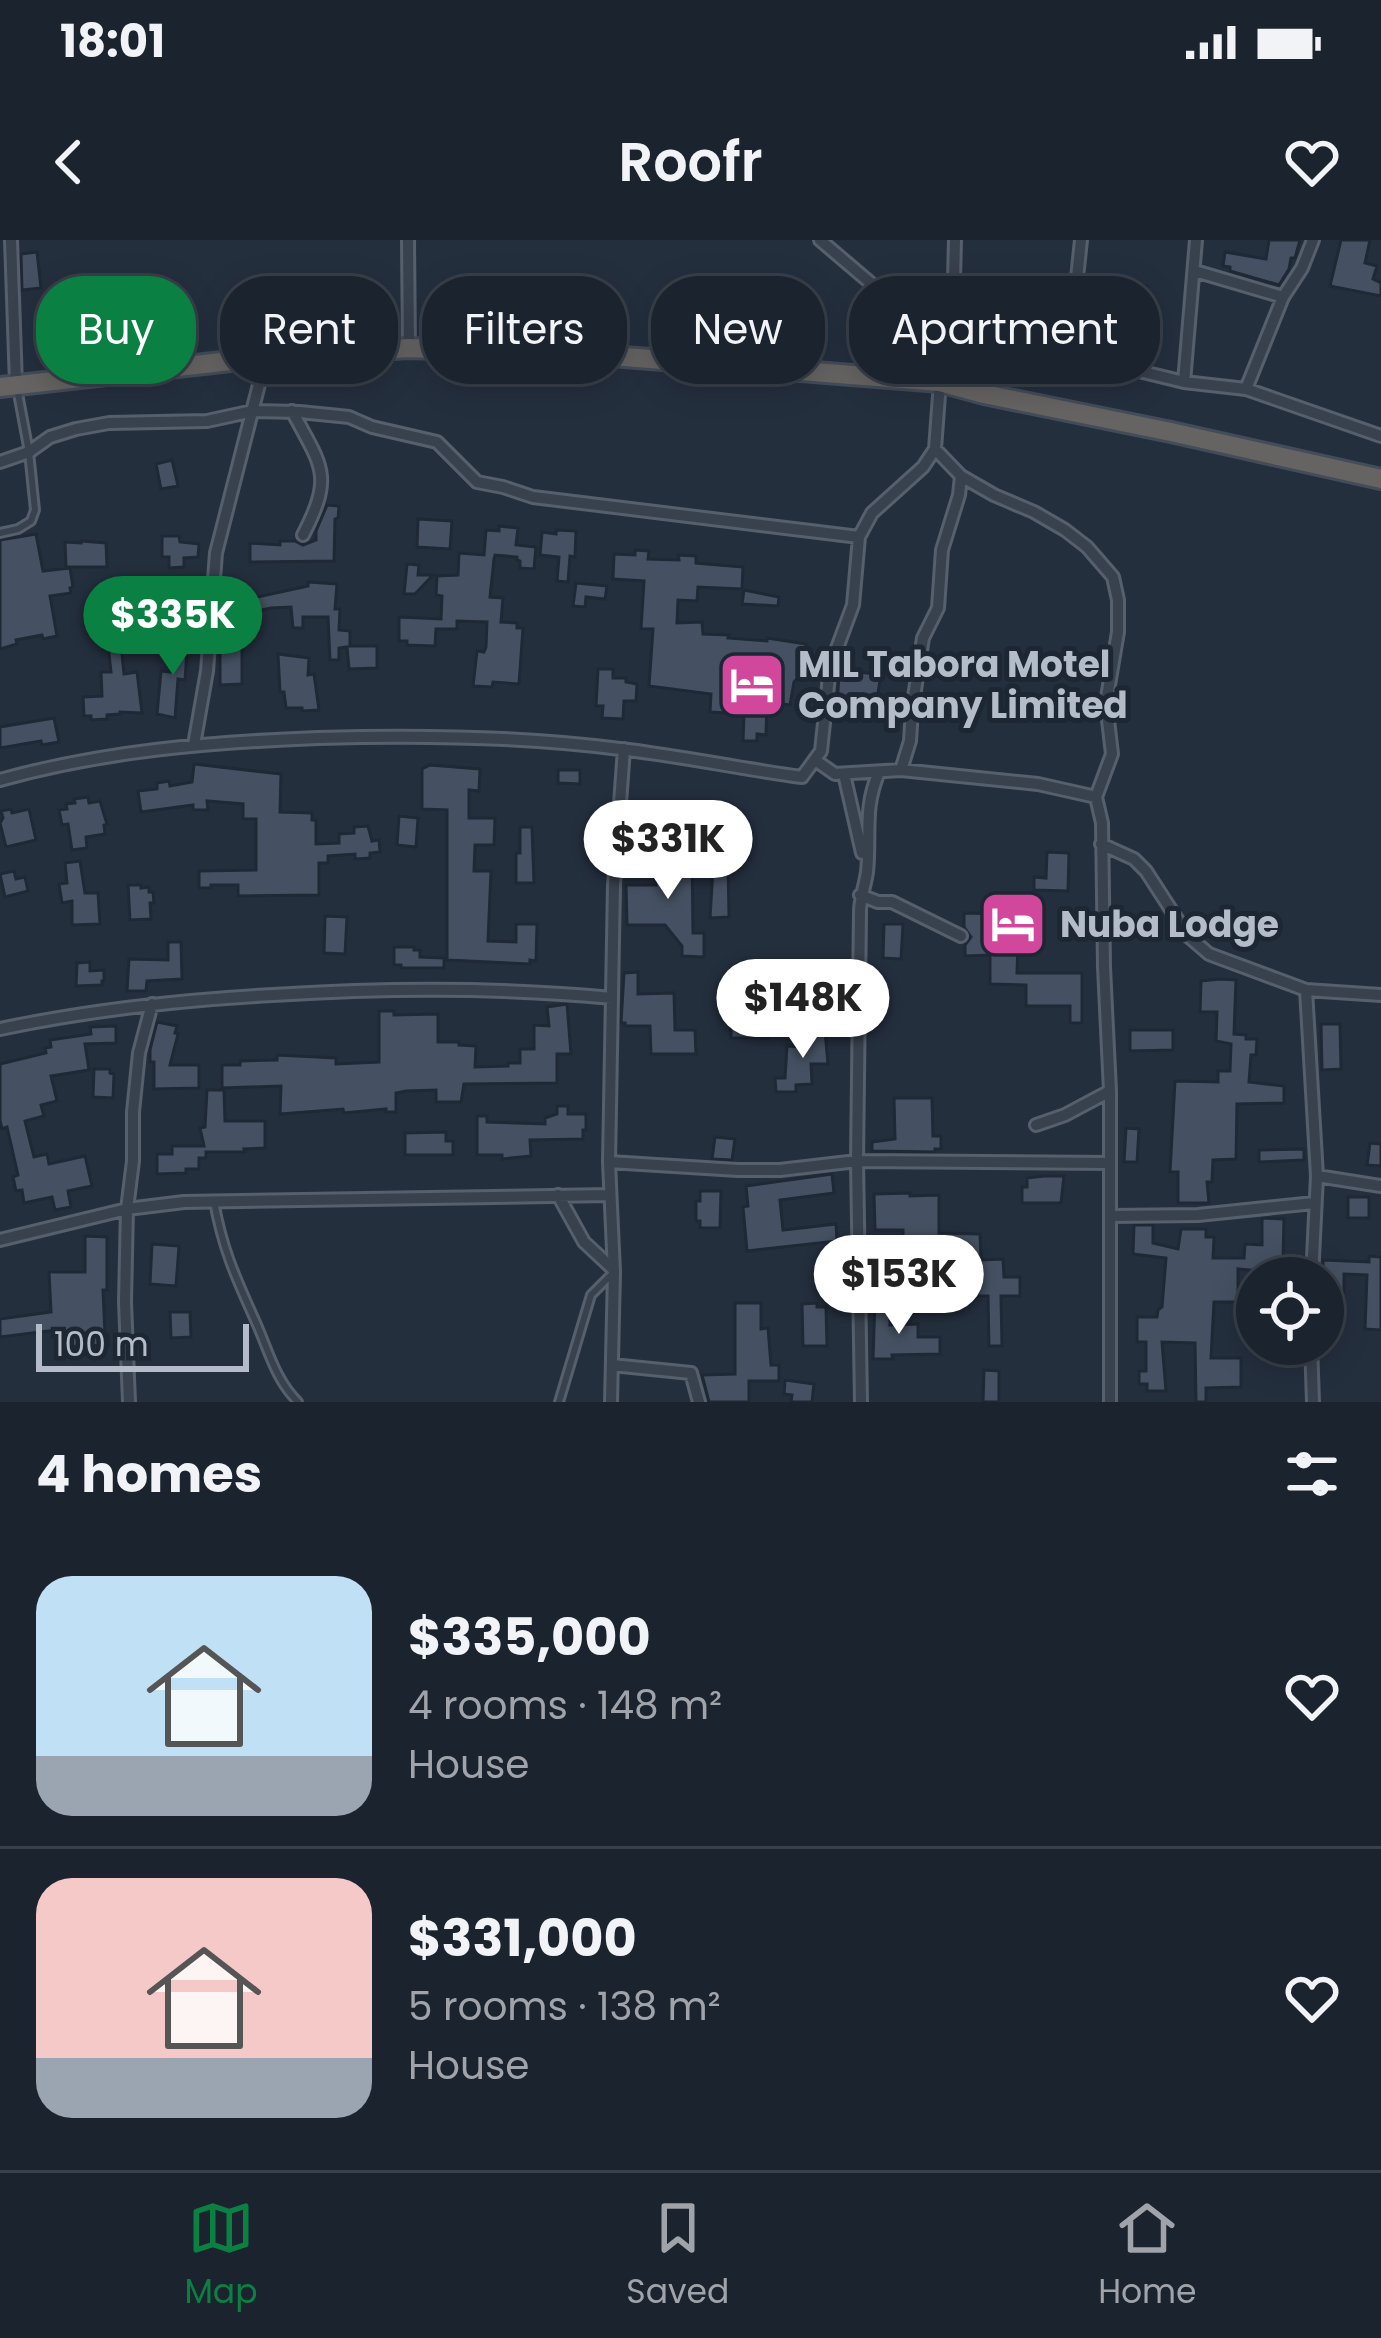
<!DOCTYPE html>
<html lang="en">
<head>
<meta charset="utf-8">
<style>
  body { margin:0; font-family:Poppins,sans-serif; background:#242b36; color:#f1f3f6; height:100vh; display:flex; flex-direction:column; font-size:45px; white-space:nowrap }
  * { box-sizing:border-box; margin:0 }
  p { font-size:39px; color:#a0a4aa }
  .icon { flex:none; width:66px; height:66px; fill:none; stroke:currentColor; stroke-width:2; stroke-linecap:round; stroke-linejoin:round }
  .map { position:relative; height:1162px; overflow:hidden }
  .sheet { display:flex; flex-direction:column; background:#1b232e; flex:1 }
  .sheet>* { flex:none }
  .top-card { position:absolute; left:36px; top:36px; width:1311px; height:108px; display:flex; gap:24px }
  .controls { position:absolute; left:1236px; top:1017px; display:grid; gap:24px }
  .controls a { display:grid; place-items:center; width:108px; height:108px; border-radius:50%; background:#1b232e; box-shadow:0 6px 30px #0003,0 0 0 3px #39404a; font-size:60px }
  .scale { position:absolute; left:36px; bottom:30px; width:213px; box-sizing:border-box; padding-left:12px; border:6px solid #b4bcc9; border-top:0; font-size:33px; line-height:42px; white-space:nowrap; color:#b4bcc9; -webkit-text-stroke:9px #1d2633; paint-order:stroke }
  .price { position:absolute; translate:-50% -102px; padding:0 27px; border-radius:42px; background:#fff; color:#222; font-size:39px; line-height:78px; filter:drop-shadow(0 3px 6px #0008) }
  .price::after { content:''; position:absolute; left:50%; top:72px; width:36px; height:27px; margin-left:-18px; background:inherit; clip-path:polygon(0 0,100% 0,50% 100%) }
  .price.active { background:#0b8043; color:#fff }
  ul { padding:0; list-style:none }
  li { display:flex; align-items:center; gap:36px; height:300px; padding:0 36px }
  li+li { border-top:3px solid #39404a }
  li span { display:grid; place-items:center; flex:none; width:336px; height:240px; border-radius:36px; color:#555 }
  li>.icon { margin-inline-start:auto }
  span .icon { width:144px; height:144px; fill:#fffc; stroke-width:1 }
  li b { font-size:51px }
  h2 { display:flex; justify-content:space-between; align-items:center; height:144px; padding:0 36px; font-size:51px }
  .chip { padding:0 42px; border-radius:48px; background:#1b232e; box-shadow:0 6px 30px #0003,0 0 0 3px #39404a; font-size:42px; line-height:108px }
  .chip.active { background:#0b8043; color:#fff }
  .status { display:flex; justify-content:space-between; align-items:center; height:84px; padding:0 60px; background:#1b232e; direction:ltr }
  .status svg { height:33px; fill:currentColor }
  header { display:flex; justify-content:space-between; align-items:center; height:156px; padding:0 36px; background:#1b232e; font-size:54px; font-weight:600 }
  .dock { display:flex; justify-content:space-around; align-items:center; height:168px; border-top:3px solid #39404a; background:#1b232e; font-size:33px; color:#a0a4aa }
  .dock a { display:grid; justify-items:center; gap:6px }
  .dock .active { color:#0b8043 }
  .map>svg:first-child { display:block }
  .building { fill:#455162; stroke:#1f2835; stroke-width:3 }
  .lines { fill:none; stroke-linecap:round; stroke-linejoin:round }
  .service-casing { stroke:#565f6c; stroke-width:12 }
  .minor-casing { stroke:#565f6c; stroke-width:16 }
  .trunk-casing { stroke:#434c59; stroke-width:24 }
  .service { stroke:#38414e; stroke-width:6 }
  .minor { stroke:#38414e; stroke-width:10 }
  .trunk { stroke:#656462; stroke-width:18 }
  .labels { text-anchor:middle; stroke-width:10; stroke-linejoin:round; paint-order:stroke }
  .poi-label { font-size:36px; font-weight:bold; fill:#b4bcc9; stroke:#1d2633; text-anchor:start }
</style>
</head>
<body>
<div class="status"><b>18:01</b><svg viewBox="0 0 49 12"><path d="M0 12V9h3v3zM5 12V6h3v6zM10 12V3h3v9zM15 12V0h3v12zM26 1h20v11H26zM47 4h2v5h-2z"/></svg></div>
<header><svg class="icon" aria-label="back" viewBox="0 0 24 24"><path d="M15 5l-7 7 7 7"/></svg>Roofr<svg class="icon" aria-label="heart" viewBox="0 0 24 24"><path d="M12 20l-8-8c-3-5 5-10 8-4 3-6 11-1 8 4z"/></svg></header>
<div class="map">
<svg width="1381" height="1162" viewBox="0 0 1381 1162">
  <rect width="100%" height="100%" fill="#242f3e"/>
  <!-- building -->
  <path class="building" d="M1269,0H1300L1295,18H1291L1289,29L1279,45L1230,31V27L1223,26L1225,12L1266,19Z
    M1341,0H1370L1365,23L1377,26L1373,39L1381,43V56L1330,46Z
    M37,12L41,48L22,50L21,14Z
    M1131,43L1147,46L1145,68L1128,66Z
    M172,220L178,246L161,249L156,224Z
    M327,265L339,266L338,278L335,279L334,321L250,322V303L280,305V301H295L303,305L316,300V291Z
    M418,279L452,281L450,309L417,307Z
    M499,286L518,288L516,305L536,307L534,329L520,328V321L517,320V317L495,315L494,319L490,357L503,358L501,382L517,383V388H523L519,444L493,442L492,447L473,446L477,411L484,412L486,407L487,382L457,381V389H436L435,406L407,405V401H399V377L441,379L442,356L436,355L437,336L458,335L459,313L484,315L486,290L499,291Z
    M556,290L576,291L575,317L570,316L568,342L557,341L559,317L540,315L542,292L556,294Z
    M36,294L43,331L70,328L73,347L70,348L71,353L50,356L57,396L43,399L42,395L16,400L17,404L0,409V300Z
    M162,296H179L180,302L199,304L198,317L184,318V327L169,328V317H162Z
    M81,301L106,303L107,327H66L65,302L81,303Z
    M635,310L649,311L648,319L679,320L678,315L696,316V323L743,327L742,349L698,347L697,361L678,360L677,383L702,382L703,394L729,395L728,398L767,401V398L806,404L805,415H801L799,437L794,442L790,465L767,462L766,495L757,494V501H743L744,474L710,472L711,454L649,446L653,389H641L644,341L613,339L614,314L635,315Z
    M407,324L419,325L418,335H433L415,354H404Z
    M308,342L337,344L335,369H340L339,390L350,391V406H377V428L349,429L347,407L339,408V420H330L328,377H303V388H293L291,367L271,368L238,375L235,362L308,346Z
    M576,343L607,346L605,359L586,357L585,367L573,366Z
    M744,350L779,357L778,366L742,364Z
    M120,394L124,434L137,432L142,473L120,472V474L107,475V479L91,480V476H84L83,457L102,456L101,432H111L107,395Z
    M174,396L188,397L185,440L178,439L175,478L157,474L161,431L171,432Z
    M220,396H242V444L220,445Z
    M278,414L309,418L308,435L314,434L319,470L302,471V468H286L284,452H280Z
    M598,429H613V438H626V442L637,444L636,461H624L623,479L602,478L603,466H596Z
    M839,431L881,434L876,466L850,465V471L837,470Z
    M54,478L59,502L42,505L41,501L0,508V487Z
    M194,524L281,534L280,572L312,573V580H316V604L339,603V594L354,593V587L368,586L372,601L379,600L380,612L370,613V618L355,619V614L328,616V623H319V655L238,656V645H211V648H199V631L256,630V579H243V564L207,561L208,570H193V565L141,572L138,551L157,549V543L169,541L170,546L192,542Z
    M430,525L480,529L479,551L469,550V578H495L494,605H475L474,631H491L488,701L516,702V684H537L536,721L530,720V724L447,720V570L422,569V529Z
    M558,530H580V544L558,543Z
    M88,557L89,563L100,561L107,584L104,585L105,594L86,597L87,608L72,610L68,584L62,585L59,570L67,569L66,564L75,563L74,559Z
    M11,569L12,573L29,569L36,600L6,607L0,583L3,578L1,571Z
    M399,576L418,578L416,607L397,605Z
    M520,587H532L534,643H516V613H520Z
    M678,609H692L693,693H704V717L682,716V706L665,685H627L626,645H656V617H678Z
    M714,612L726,613V621H728L729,677L710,678Z
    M1047,612L1069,613L1068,651L1034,650V637L1046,638Z
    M80,621L85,653H98L100,684L72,685V661L62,663L59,644L67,643L65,623Z
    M14,631L16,639L25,637L28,651L5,657L0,634Z
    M128,645H141V648L149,647V652H153L154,663H150L151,679L130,680Z
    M964,673L1002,674V678H1014V686H1024V703H1018L1017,733H1082V783H1070V766H1026V745L990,744V715L965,716V705L971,697L964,687Z
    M325,676L347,677L345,714L324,713Z
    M884,684H903L901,719L883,718Z
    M168,702H181L182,739L147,741L146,751H127L129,719L168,720Z
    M394,707H414V710H420V717L444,718V728H401V725H394Z
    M90,722V731L104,730V741H102V745L76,746L77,723Z
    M638,732V754L674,753L675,790H695L696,814H651L650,786H625V783H621L624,733Z
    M1220,739L1236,740L1234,794L1246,795V799H1257L1256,815H1251L1249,842L1284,846V863L1237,864L1236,919L1213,920L1212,942H1207L1209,963H1178V932H1170L1175,841L1218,842V831H1230L1231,804L1216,801L1217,772H1200L1201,741Z
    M567,764L571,814H557V843L464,844L461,862H436V850L406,851L396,853V872H386V869L344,873L343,869L280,874L281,846L222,848V825H240V821L277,820V815L336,818V824L379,822V771H394V775L438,774V802H459V805L476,806L475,827L508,826V823H520V809H534V785L549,786L547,767Z
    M157,782L177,786L175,793L178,794L170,825H199V848L154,849V822H150V810Z
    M731,784H768V798H731Z
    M1321,784H1340L1341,829L1322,830Z
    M116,786V803L85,804L89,830L51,836L57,861L41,865L44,876L25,881L34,917L47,914L49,924L85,916L92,946L68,951L71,967L55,970L52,957L24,963L22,950L16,951L13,937L18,935L7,887L2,889L0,880V824L46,813L45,808L51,807L50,800L91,794L90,787Z
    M1130,790H1173V810L1130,811Z
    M802,791H825L828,824H811L812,844L796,845V852H776L775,838H785L787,806L802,807Z
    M94,829H110V833L114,834L113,858L93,857Z
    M207,850H224L225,881H265V908L244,909L245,912H206V918H199V929H186V933L157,934V914H172V906H204L200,888L205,887Z
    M894,858H932L933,896H941V909H935V912L872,911V902L895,899Z
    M557,866H568V874H586V890H583V899L530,900L531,916L502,919V915H477V876H487V882L545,884V878L557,874Z
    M1126,888L1139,889L1137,922H1124Z
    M446,892V901H453V915H405V893Z
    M715,897L735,899L732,920L712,919Z
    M1370,903L1381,904V926L1367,925Z
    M1304,909V920L1259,922V910Z
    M832,934L834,953L780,960L783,990L836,984L837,1001L747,1011L743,967L748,966L746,946Z
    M1044,936H1064L1061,963H1022V947H1027V938Z
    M700,951H721L720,988H700V981H696V961H700Z
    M910,953V956L939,955V993L980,994L981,1020L1003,1019L1004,1037H1020V1056H1001L1002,1106H989L988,1056H958V1036L922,1037L921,1040H910L911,1030L903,1026V990H875L874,954Z
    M1348,957H1369V978H1348Z
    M1262,978L1284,979L1283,1018L1303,1017V1031L1288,1032V1037L1281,1038L1260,1036L1261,1031L1238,1029V1062H1214L1211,1118H1241V1147L1206,1148V1162H1196L1195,1103L1162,1102L1166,1151H1147V1144H1139V1131H1146V1102H1137V1077H1157L1158,1070L1162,1067L1166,1018L1133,1014L1134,985H1153V1003L1178,1009L1181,989H1206V997H1214L1213,1018H1244L1245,1004L1262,1005Z
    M85,996L107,997V1050H103L105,1094H108L109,1105L60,1107L59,1092L56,1090L0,1097V1079L51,1072L49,1032H85Z
    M152,1004L179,1006L176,1046L150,1044Z
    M1369,1016L1381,1017V1090L1365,1089L1367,1035L1344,1034V1071H1325L1323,1061V1020L1369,1022Z
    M890,1059V1085L918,1084V1097H940V1114L892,1115L893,1119H873L875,1060Z
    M735,1063H761V1089L768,1088L771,1125H779V1141H749V1162H709L702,1135L735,1134Z
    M817,1063V1067H826L827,1106H803L802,1064Z
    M170,1072H190L191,1097L171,1098Z
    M984,1130L999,1131V1162H983Z
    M785,1140L814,1144L812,1162H791L792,1155L784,1154Z"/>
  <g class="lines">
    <!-- service casing -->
    <g class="service-casing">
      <path id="service" d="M0,293L18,289L31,281L35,270L29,212L17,148
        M214,961C222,1007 235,1036 254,1078C268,1108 274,1138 298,1162
        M559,1162L591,1055L611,1035"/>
    </g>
    <!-- minor casing -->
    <g class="minor-casing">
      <path id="minor" d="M11,0L16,144
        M408,0L409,108
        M820,0L880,51L952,118L1018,119L1069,114L1184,142L1196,0
        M1195,31L1283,57
        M1069,114L1081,0
        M1184,142L1246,149L1283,57L1302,28L1313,0
        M1246,149L1381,196
        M292,171C322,227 334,235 303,295
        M935,209L961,236L994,255L1034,272L1065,290L1087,307L1113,337L1118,360V392L1106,463L1112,514L1096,557L1102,583L1104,727L1110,851V1162
        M0,222L29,212L50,197L76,189L109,183L207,181L253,171L300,172L349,177L372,187L437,202L477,242L503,247L533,257L859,297
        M194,505L207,431L216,313L266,117
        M815,520L835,534L901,530L1038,544L1096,557
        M901,530L910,501L912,470L923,398L938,368L942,310L959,255L961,236
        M844,534L862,613
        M0,540C103,511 211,502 318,498C419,495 520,496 620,509C681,516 741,529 802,537L821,511L830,427L853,365L859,297L872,273L923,227L935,209L940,142L952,118L955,0
        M1101,604L1134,619L1146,631L1188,696L1209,714L1306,750L1381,755
        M860,655L878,662H892L961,696
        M1306,750L1317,936L1312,1038
        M0,789C90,770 181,760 273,755C386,748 498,747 612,758
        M1036,885L1065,875L1110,851
        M609,922L738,930H780L857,921L1109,923
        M1317,936L1381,946
        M558,955L584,1002L613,1029
        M1110,976L1198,975L1314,963
        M0,1000L127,969L184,962L609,955
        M1311,1104L1313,1162
        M612,1125L691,1133L699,1162
        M129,1162L125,1062L127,969L133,921V872L139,813L152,764
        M611,1162L614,1032L609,922L614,645L624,509
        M861,1162L857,921L860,672C860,658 865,646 867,632C871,594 863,569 879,532"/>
    </g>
    <!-- trunk casing -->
    <g class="trunk-casing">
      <path id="trunk" d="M0,147L266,117L409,108L612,116L940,142L984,154L1171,192L1381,239"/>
    </g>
    <!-- service -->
    <use href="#service" class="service"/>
    <!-- minor -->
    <use href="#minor" class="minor"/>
    <!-- trunk -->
    <use href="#trunk" class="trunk"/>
  </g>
  <!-- icons -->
  <defs>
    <g id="hotel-square" transform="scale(3.45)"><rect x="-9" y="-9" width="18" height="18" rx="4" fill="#d1479c" stroke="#1d2633"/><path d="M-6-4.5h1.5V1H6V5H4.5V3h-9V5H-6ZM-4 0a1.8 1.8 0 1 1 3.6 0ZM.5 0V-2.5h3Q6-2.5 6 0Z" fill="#fff"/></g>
  </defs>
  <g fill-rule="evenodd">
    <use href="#hotel-square" x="752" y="445"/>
    <use href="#hotel-square" x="1013" y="684"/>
  </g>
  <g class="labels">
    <!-- poi labels -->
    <g class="poi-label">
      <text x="798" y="437">MIL Tabora Motel<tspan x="798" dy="41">Company Limited</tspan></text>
      <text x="1060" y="697">Nuba Lodge</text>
    </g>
  </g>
</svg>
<div class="controls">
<a><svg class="icon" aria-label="locate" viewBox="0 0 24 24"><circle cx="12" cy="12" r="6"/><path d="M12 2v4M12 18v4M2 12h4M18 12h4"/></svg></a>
</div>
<div class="scale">100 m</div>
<b class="price active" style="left:173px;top:438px">$335K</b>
<b class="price" style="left:668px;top:662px">$331K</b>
<b class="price" style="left:803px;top:821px">$148K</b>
<b class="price" style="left:899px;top:1097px">$153K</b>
<div class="top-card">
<a class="chip active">Buy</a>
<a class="chip">Rent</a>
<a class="chip">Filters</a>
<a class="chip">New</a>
<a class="chip">Apartment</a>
</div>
</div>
<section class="sheet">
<h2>4 homes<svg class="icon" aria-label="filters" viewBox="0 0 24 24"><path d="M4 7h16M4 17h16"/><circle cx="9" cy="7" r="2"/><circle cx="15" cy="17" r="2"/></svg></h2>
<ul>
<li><span style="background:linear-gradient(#bfe0f5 75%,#9aa5b1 0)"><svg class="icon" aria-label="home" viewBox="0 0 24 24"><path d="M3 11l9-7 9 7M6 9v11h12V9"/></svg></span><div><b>$335,000</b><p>4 rooms · 148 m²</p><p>House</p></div><svg class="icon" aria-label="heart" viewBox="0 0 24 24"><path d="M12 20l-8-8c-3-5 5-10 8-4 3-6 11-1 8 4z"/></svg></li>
<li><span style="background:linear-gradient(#f6c9c9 75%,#9aa5b1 0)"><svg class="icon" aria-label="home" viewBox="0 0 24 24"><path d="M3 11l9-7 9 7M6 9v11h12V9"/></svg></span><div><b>$331,000</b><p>5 rooms · 138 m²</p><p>House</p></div><svg class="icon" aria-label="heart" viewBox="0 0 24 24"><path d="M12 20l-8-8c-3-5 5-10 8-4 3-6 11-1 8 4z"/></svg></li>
</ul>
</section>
<nav class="dock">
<a class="active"><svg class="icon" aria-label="map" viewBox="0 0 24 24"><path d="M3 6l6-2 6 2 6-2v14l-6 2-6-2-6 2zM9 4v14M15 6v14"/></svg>Map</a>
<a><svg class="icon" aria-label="saved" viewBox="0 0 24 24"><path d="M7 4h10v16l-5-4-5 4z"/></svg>Saved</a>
<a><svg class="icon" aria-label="home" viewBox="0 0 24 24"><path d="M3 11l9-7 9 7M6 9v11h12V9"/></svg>Home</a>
</nav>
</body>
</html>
